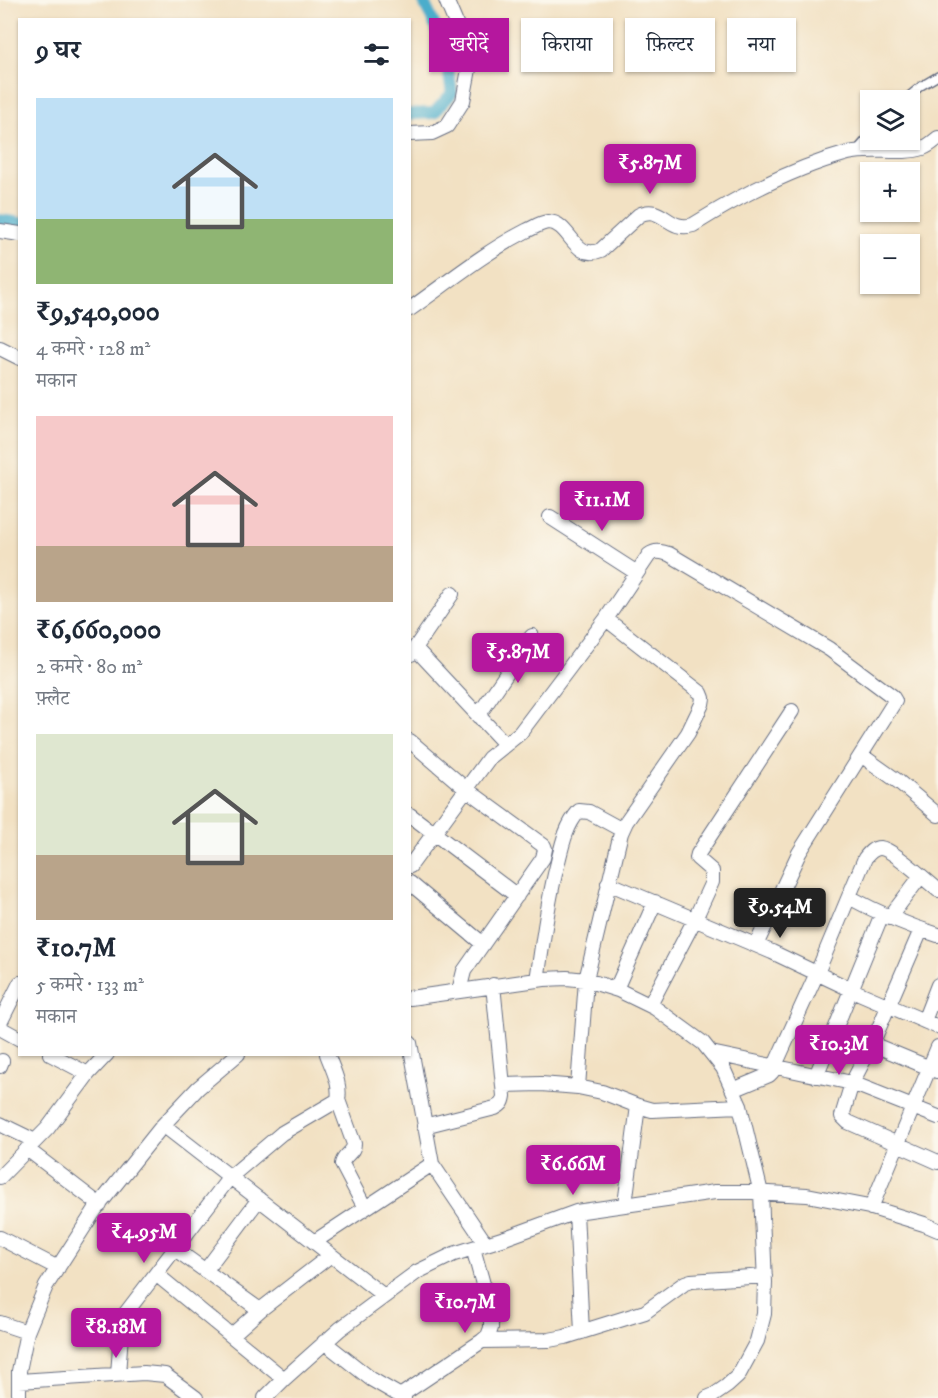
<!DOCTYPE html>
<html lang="hi">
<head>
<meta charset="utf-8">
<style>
  body { margin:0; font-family:"IM FELL DW Pica","Noto Serif Devanagari",serif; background:#f6f6f7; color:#1f2937; height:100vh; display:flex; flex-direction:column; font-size:22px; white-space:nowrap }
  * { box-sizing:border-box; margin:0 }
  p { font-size:20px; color:#747a83 }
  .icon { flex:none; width:33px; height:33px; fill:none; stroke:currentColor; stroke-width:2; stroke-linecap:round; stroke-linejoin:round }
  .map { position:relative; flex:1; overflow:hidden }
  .drawer { position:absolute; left:18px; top:18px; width:393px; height:1038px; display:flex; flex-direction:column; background:#fff; border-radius:0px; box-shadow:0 2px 4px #0004 }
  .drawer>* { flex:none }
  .guide { position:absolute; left:429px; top:18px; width:418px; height:54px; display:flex; gap:12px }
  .buttons { position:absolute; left:860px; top:90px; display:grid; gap:12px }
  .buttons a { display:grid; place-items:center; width:60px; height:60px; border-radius:0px; background:#fff; box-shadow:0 2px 4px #0004; font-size:30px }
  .price { position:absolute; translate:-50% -51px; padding:0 14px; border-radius:6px; background:#b5179e; color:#fff; font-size:20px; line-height:39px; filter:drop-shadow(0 2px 3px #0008) }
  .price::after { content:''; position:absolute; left:50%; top:36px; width:18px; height:14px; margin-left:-9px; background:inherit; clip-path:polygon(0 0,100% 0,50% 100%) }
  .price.current { background:#222; color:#fff }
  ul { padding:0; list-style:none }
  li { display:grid; align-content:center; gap:12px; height:318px; padding:0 18px }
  li span { display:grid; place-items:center; height:186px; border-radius:0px; color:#555 }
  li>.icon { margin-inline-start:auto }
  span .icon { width:108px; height:108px; fill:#fffc; stroke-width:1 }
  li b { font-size:26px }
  h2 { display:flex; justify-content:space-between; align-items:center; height:72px; padding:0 18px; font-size:26px }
  .pill { padding:0 21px; border-radius:0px; background:#fff; box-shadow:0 2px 4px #0004; font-size:21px; line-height:54px }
  .pill.current { background:#b5179e; color:#fff }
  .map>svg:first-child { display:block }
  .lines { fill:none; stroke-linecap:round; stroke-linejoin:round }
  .canal { stroke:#4cadcb; stroke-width:12 }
  .service-casing { stroke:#666d81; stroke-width:10 }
  .minor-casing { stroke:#666d81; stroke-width:16 }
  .service { stroke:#fff; stroke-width:7 }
  .minor { stroke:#fff; stroke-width:14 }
</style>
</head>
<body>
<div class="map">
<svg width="938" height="1398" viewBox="0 0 938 1398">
  <rect width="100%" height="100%" fill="#fbf7ec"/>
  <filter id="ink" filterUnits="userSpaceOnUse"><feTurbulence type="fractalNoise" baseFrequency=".0167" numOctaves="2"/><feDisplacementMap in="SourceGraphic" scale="12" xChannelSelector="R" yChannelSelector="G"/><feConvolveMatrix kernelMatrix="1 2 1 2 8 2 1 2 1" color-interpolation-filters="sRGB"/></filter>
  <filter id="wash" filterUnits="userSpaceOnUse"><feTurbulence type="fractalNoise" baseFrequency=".008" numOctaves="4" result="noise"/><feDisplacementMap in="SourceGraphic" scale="24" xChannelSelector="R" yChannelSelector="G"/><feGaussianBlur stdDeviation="1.35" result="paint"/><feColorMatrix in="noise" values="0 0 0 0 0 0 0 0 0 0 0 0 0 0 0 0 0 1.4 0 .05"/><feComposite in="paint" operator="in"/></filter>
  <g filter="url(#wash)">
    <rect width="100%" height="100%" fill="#f2e1c3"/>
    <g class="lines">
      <!-- canal -->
      <path class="canal" d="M410,114L434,113L452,93L444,45L423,0
        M0,220L20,223"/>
    </g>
  </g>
  <g filter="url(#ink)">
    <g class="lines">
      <!-- service casing -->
      <g class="service-casing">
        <path id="service" d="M904,100L921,86L938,76
          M858,149L870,135"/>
      </g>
      <!-- minor casing -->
      <g class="minor-casing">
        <path id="minor" d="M410,134L432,133L447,126L463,101L469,69L466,47L446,0
          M0,231L20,234
          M410,309C447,283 485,252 526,231C533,228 540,223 548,222C571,222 573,262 601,250L639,215C662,203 668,233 693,225C741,195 793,168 848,153C871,147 901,155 923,148C929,146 933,142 938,138
          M0,348L20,358
          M550,517L637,573
          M415,648L505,744
          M411,654L452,594
          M478,716L532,636
          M410,741L466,789L544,846L545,849L543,858L464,971L459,991
          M861,755L899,782L938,815
          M410,815L517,896
          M410,866L489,758L520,733L606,619L649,555C656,550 661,552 669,554L829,649L892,696L895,701L799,853L756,945
          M410,883L483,944
          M608,883L772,952L852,990L938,1027
          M849,897C878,913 906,925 938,935
          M889,918L921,876
          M921,930L872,1044L852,1083L842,1116L848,1122L938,1162
          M537,980C543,942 547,904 557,866C562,846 565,827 579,811L589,812L622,830
          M616,989L655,902
          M410,998L544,979L567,978L586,980L618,990L655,1008L703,1043L723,1068L740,1106L761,1193L765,1282L764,1314L757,1341L738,1376L727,1386L714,1395L707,1398
          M650,1005L695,919L712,882V871L697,858L698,854L792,711
          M924,1021L938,985
          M0,1023L20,983
          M0,1028L20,1039
          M410,1043L432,1164L486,1244
          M872,1044L937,1071
          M711,1053L852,1083L938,1117
          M50,1054L88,1074
          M0,1066L2,1061
          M816,1076L882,914
          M503,1085L541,1084L578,1087L602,1092L638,1106L652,1110L740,1106
          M578,1087L586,980L621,833L626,822L688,733L702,704L703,698L701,693L606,619
          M733,1090L769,1075L772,1072L817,973L865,858C869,853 873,848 880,848C891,848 928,882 938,890
          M338,1100L354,1144C354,1153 343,1155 342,1164L365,1208
          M0,1124L35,1141
          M163,1125L384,1296
          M424,1126L495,1108C501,1105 503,1103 504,1096L493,985
          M27,1149L100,1205
          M0,1177L48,1128L88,1074L107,1054
          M625,1204L638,1106
          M871,1208L938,1047
          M576,1212L582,1332
          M0,1238L58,1268
          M314,1242L432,1164
          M175,1249L260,1310
          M205,1271L259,1199
          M156,1274L284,1379
          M0,1323L27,1332
          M232,1335L260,1310L331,1255
          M482,1341L549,1340L565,1337L645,1312L685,1283L691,1281L765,1276
          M324,1342L371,1379L404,1398
          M118,1374L122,1321L125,1314L230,1177L282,1133L338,1100C341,1084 333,1070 327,1054
          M19,1381L144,1373L165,1375L196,1398
          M400,1396L482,1341L488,1336L491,1328V1313L473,1248
          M19,1398V1371L27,1332L46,1286L95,1210L163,1125L198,1088L238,1054
          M265,1398L284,1379L340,1329L417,1272L454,1254L505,1238L576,1212L715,1192H752L807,1195L869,1207L924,1224L938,1230"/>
      </g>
      <!-- service -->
      <use href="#service" class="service"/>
      <!-- minor -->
      <use href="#minor" class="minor"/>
    </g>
  </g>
</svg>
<div class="buttons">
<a><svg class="icon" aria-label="layers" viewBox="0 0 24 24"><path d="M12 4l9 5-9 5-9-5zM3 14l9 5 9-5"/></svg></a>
<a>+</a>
<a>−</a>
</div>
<b class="price" style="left:650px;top:195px">₹5.87M</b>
<b class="price" style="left:602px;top:532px">₹11.1M</b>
<b class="price" style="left:518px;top:684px">₹5.87M</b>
<b class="price current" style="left:780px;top:939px">₹9.54M</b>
<b class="price" style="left:839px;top:1076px">₹10.3M</b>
<b class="price" style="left:573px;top:1196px">₹6.66M</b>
<b class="price" style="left:144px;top:1264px">₹4.95M</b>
<b class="price" style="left:465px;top:1334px">₹10.7M</b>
<b class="price" style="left:116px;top:1359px">₹8.18M</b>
<div class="guide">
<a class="pill current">खरीदें</a>
<a class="pill">किराया</a>
<a class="pill">फ़िल्टर</a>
<a class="pill">नया</a>
</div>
<section class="drawer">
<h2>9 घर<svg class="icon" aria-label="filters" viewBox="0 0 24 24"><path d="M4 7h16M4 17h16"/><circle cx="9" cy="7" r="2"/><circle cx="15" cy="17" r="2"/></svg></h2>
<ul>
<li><span style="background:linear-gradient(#bfe0f5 65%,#8fb573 0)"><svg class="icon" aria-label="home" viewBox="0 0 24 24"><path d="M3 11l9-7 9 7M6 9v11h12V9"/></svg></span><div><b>₹9,540,000</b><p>4 कमरे · 128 m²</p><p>मकान</p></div></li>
<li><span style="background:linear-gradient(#f6c9c9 70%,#b9a48a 0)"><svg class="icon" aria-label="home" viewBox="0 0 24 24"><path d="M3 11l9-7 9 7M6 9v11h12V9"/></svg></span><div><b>₹6,660,000</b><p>2 कमरे · 80 m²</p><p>फ़्लैट</p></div></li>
<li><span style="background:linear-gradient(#dfe7d0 65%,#b9a48a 0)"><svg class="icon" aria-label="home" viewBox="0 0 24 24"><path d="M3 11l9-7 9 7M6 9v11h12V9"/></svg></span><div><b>₹10.7M</b><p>5 कमरे · 133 m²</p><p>मकान</p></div></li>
</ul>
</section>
</div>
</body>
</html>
